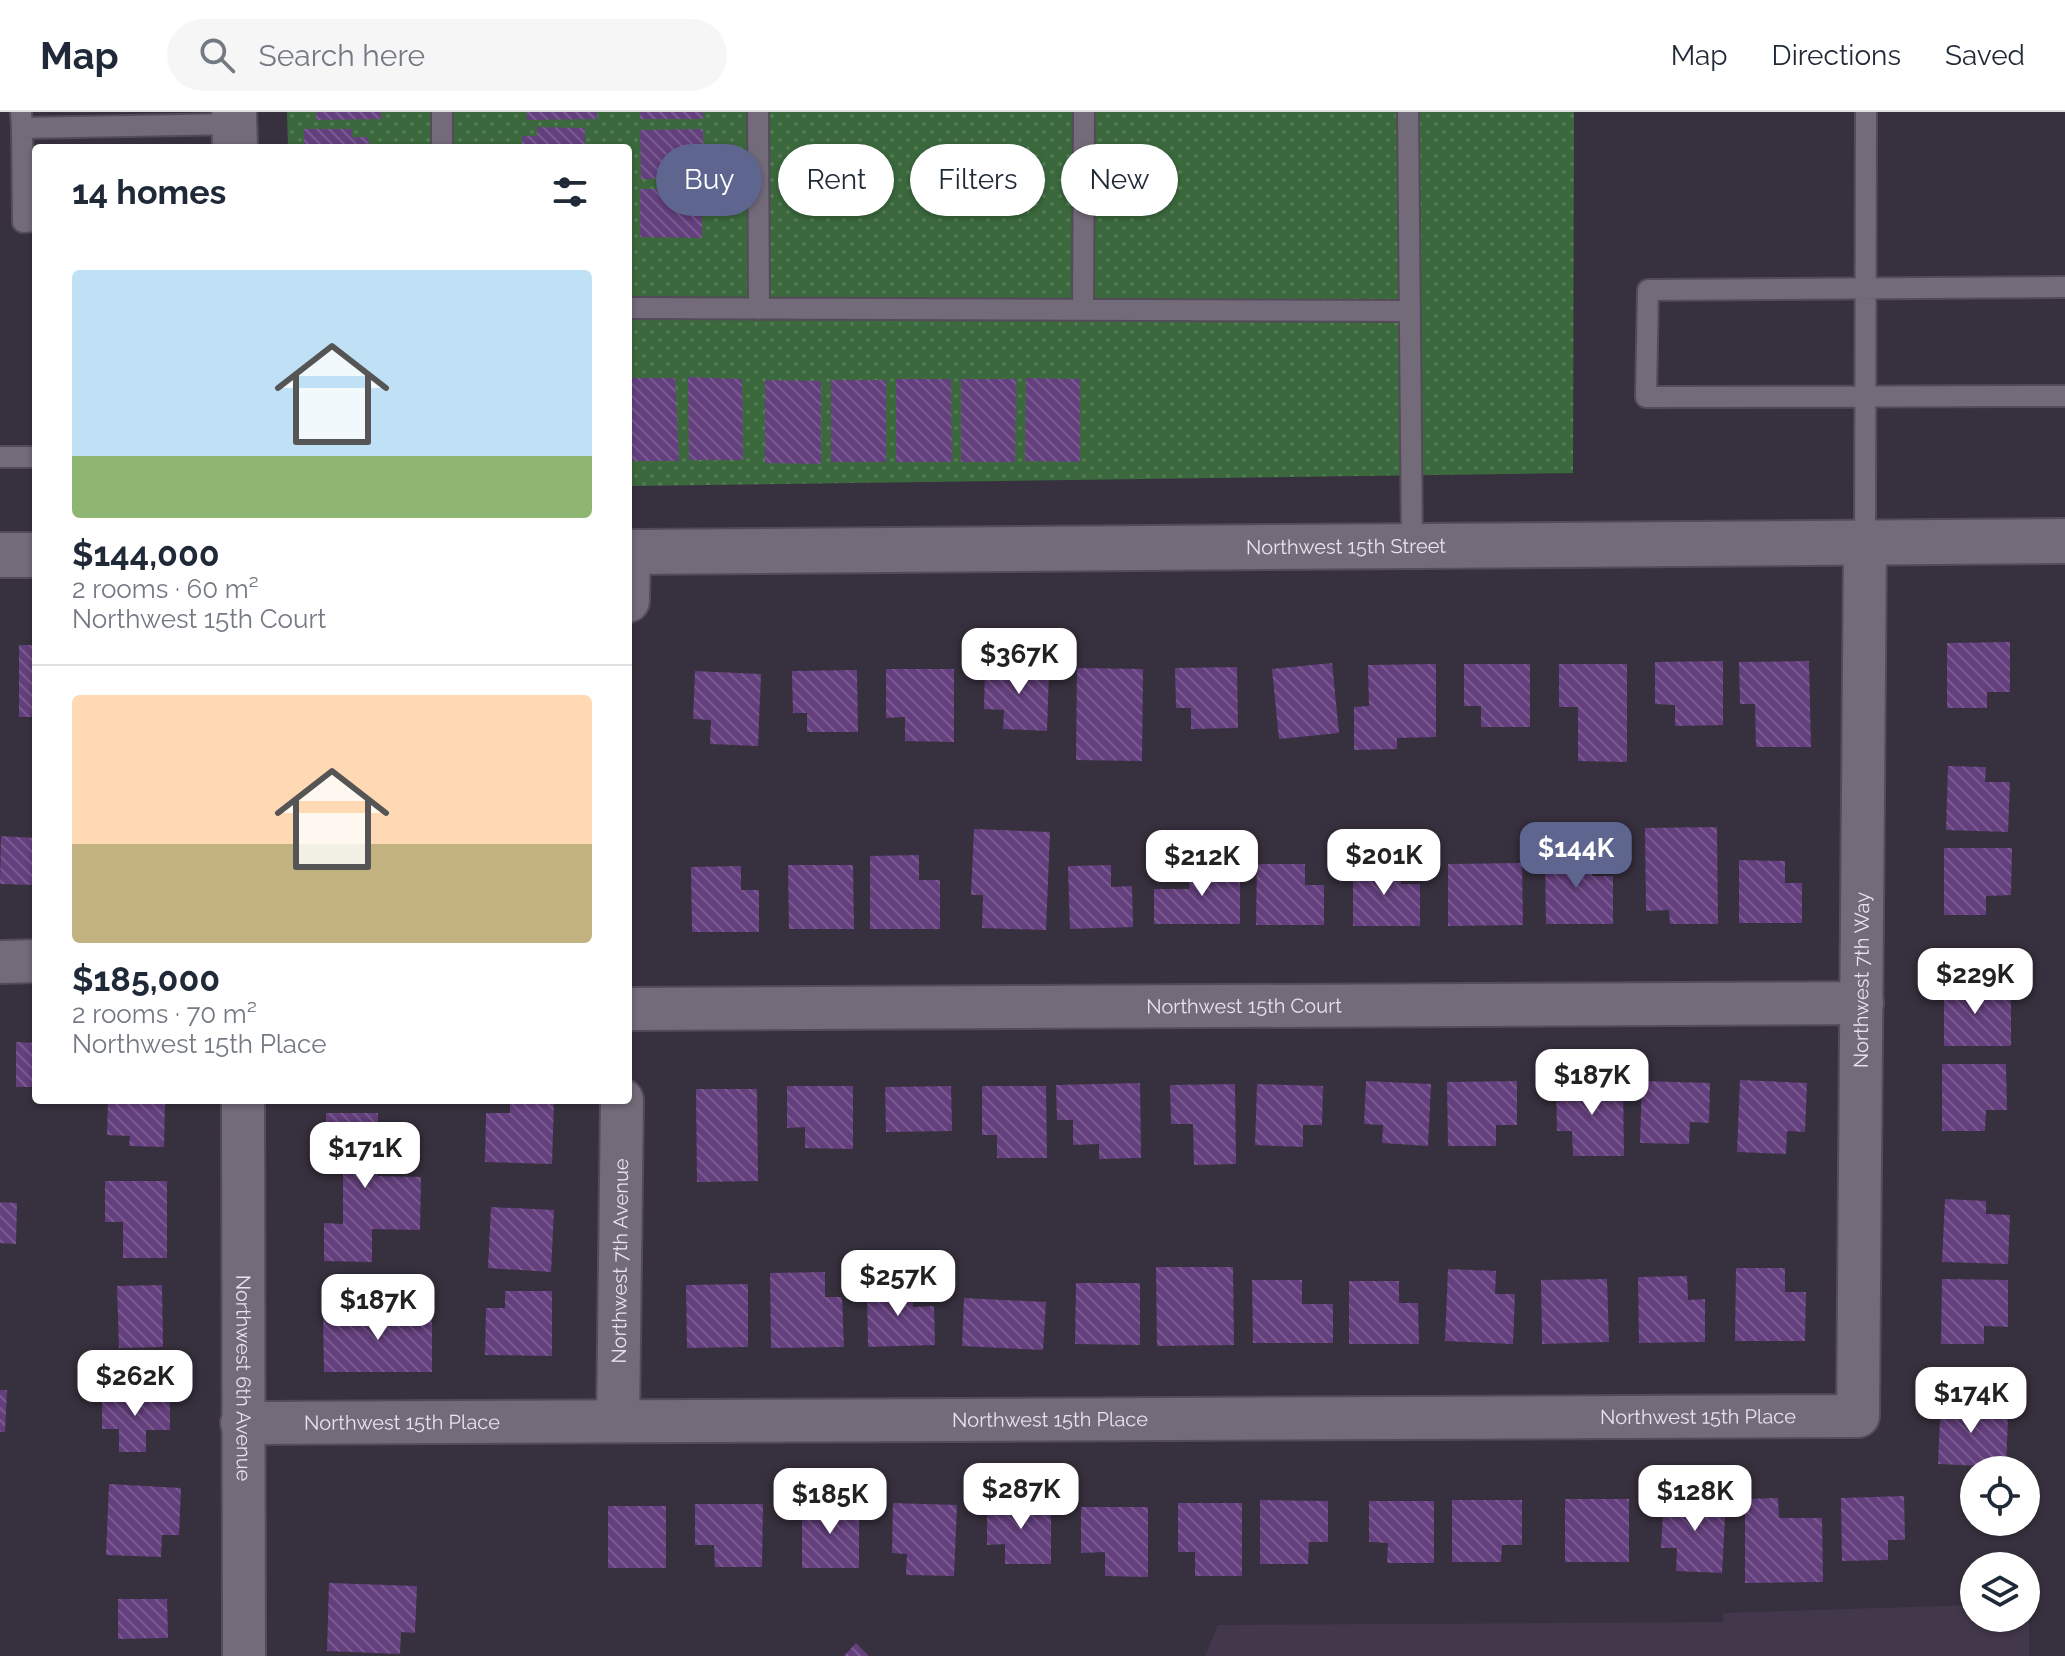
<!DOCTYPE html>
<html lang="en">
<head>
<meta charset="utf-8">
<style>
  body { margin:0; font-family:Raleway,sans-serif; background:#f6f6f7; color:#1f2937; height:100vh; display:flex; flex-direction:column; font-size:30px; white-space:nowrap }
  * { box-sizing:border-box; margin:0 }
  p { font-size:26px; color:#747a83 }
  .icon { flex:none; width:44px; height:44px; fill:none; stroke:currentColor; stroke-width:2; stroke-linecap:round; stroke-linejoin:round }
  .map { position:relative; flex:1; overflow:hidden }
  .panel { position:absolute; left:32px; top:32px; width:600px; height:960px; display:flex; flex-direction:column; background:#fff; border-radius:8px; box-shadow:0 2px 6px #0004 }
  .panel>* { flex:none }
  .banner { position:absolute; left:656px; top:32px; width:760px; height:72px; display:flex; gap:16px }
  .tools { position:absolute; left:1960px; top:1344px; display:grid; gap:16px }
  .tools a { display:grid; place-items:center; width:80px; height:80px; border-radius:50%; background:#fff; box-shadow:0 2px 6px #0004; font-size:40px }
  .price { position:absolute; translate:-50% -68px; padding:0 18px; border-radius:16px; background:#fff; color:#222; font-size:26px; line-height:52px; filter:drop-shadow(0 2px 4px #0008) }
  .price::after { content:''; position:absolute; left:50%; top:48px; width:24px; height:18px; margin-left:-12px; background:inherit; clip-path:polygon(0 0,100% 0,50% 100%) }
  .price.active { background:#5e658f; color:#fff }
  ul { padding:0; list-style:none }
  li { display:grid; align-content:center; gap:16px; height:424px; padding:0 40px }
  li+li { border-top:2px solid #e0e1e3 }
  li span { display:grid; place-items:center; height:248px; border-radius:8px; color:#555 }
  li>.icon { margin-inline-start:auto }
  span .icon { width:144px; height:144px; fill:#fffc; stroke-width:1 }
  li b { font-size:34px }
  h2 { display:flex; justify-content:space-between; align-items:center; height:96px; padding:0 40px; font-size:34px }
  .tag { padding:0 28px; border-radius:36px; background:#fff; box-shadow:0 2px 6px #0004; font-size:28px; line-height:72px }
  .tag.active { background:#5e658f; color:#fff }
  header { display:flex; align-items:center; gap:48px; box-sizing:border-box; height:112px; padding:0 40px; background:#fff; border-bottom:2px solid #e0e1e3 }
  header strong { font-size:38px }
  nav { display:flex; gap:44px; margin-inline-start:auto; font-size:28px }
  .search { width:560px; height:72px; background:#f6f6f7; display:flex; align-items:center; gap:20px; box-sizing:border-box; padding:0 28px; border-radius:44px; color:#747a83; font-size:30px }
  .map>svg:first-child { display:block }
  .built { fill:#43384b }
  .grass { fill:url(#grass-dots) }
  .building { fill:url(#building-back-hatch) }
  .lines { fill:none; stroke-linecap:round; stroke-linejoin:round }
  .lane-casing { stroke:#534c58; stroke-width:24 }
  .street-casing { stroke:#534c58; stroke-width:46 }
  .secondary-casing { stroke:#534c58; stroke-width:48 }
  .lane { stroke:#736a7a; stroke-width:20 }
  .street { stroke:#736a7a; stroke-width:42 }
  .secondary { stroke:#736a7a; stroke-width:44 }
  .labels { text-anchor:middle; stroke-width:8; stroke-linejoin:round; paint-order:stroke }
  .street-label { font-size:20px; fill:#e8e3ec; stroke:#37303e }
</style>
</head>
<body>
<header>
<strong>Map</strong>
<div class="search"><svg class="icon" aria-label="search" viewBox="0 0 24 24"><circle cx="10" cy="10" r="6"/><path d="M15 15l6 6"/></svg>Search here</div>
<nav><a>Map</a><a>Directions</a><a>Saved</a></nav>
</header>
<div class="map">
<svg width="2065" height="1544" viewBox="0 0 2065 1544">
  <defs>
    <pattern id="grass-dots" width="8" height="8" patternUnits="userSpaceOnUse" patternTransform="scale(2)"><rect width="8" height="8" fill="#3b693d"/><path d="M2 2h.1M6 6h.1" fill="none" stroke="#577e59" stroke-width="1.8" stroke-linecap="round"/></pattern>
    <pattern id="building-back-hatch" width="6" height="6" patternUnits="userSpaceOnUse" patternTransform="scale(2)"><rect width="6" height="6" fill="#643f7d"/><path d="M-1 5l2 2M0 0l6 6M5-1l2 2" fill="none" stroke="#7a5b90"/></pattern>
  </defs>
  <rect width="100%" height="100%" fill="#37303e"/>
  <!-- built -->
  <path class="built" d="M2026,1492H2029V1544H1205L1218,1513L1723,1510V1501L1974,1493V1506H2026Z"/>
  <!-- grass -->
  <path class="grass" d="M287,0H1574L1573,361L628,374V36H288Z"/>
  <!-- building -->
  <path class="building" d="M316,0H381V7L316,8Z
    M527,0H597V7L527,8Z
    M640,0H703V7H640Z
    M537,15L585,16V36H522V24H537Z
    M304,17H352V25H367L371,36H304Z
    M703,17L704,66L641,67L640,18Z
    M640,77H702V126L640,125Z
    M688,265L742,267L743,348H689Z
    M628,266H675L679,349H628Z
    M1026,266L1080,267V350L1025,349Z
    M896,267H951L952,350H896Z
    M961,267H1016L1015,350H961Z
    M765,268L821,269V352L765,351Z
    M831,268H886V350H831Z
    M2010,530V580H1987V596H1947V531Z
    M19,533H36V605H19Z
    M1723,549V613L1675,614V593L1655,592V550Z
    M1809,549L1811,635H1756L1755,592H1740L1739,550Z
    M1332,551L1339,621L1279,627L1272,557Z
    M1436,552V625L1397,626V637L1354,638V595L1369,594L1368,553Z
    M1464,552H1530V615H1481V594H1464Z
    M1559,552H1627V650L1578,649V595H1559Z
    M985,554L1049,556L1047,619L1003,617L1004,598L984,597Z
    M1237,555L1238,616L1191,617V596H1176L1175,556Z
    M1077,556L1143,557L1142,649L1076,648Z
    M886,557H954V630L905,629V605L886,606Z
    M857,558L858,620H807V601H793L792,559Z
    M695,559L761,562L758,634L710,632L711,608L693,607Z
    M1948,654L1986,655L1985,670H2010L2008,720L1946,718Z
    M1717,715L1718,812H1670L1669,798L1646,799L1645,716Z
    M974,717L1050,720L1046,818L982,816L983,783H971Z
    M1,724L36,726V773L0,772Z
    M1944,736H2012L2011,783L1986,784V803H1944Z
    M1545,739H1592V764H1613V812H1546Z
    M919,743V768H940V817H870V744Z
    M1739,748L1785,749V771H1802V811H1739Z
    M1522,751L1523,813L1448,814V752Z
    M1190,752H1240V812H1154V777H1189Z
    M1257,752H1305V773H1324V813H1256Z
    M1353,752H1401V772H1420V814H1353Z
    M788,753H853L854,817H789Z
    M1111,753V775L1132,774L1133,815L1070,817L1068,754Z
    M741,754V778H759V820H692L691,755Z
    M1944,868H1987L1986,887H2011V934H1944Z
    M16,930L36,931V975H16Z
    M1942,952H2006L2007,998H1986L1985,1019H1942Z
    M1740,968L1807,971L1805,1020L1787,1019L1786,1042L1737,1040Z
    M1366,969L1431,972L1428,1034L1382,1031L1383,1013L1364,1012Z
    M1517,969V1013H1496V1034H1448L1447,970Z
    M1642,969L1710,971L1709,1011L1690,1010L1689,1032L1640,1031Z
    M1556,970H1623L1624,1044H1573L1572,1019H1557Z
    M1140,971L1141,1046L1099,1047V1032L1073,1033V1008H1057L1056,973Z
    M1235,972L1236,1052L1194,1053L1193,1012H1171L1170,973Z
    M1257,972L1323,974L1322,1013H1303V1035L1255,1033Z
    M787,974H853V1037L805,1036V1015L787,1016Z
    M951,974L952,1019L886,1020L885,975Z
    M982,974H1046L1047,1046H997V1023H982Z
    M696,977H757L758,1069L697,1070Z
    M108,988H165L164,1035L129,1034L130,1024L107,1023Z
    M510,988H554L552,1052L485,1050L486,1001H510Z
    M326,1001H378L377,1064L421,1065L420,1118L372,1117V1150L324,1149V1111L343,1112V1052H326Z
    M105,1069H167V1146H123V1110H105Z
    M1945,1087L1986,1089V1102L2010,1103L2008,1152L1942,1150Z
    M0,1090L17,1091L16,1132L0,1131Z
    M491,1095L554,1098L551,1160L488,1156Z
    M1156,1155H1233L1234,1233L1157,1234Z
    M1736,1156H1785V1180H1806L1805,1229H1735Z
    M1448,1157L1496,1159L1495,1182H1515L1513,1232L1445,1229Z
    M825,1160V1185H842L844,1235L771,1236L770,1161Z
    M1687,1164L1688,1188L1705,1187V1230L1639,1231L1638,1165Z
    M1607,1167L1609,1230L1542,1232L1541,1168Z
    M1942,1167L2008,1168V1215L1984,1214V1232H1941Z
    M1252,1168H1302V1192H1333V1231H1253Z
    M1349,1169H1399V1191H1418L1419,1232H1349Z
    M1076,1171H1140V1233L1075,1232Z
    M748,1172V1235L687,1236L686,1173Z
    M912,1172L913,1195L934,1194L935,1233L868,1235L867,1173Z
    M162,1173L163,1235L119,1236L117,1174Z
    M505,1179H552V1244L485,1243L486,1196H505Z
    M964,1186L1046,1190L1043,1238L962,1234Z
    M323,1201H432V1260H324Z
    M0,1278H7L5,1320H0Z
    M102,1282H170V1318H146V1340H119V1317H102Z
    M1941,1285L1983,1287L1982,1305L2008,1306L2006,1355L1938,1352Z
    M109,1372L181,1376L179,1423H162L161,1445L106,1443Z
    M1904,1384L1905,1428H1888V1448L1842,1449L1841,1386Z
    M1664,1385L1726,1388L1722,1461L1676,1459L1677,1436H1661Z
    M1778,1386L1779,1406H1822L1823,1470L1745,1471V1387Z
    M1565,1387H1629V1450H1565Z
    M1260,1388L1328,1389V1430H1309L1308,1452H1260Z
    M1452,1388H1522V1433H1502L1501,1450H1452Z
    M1369,1389H1434V1451H1387L1388,1431L1369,1430Z
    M802,1391H859V1456H802Z
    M893,1391L957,1393L954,1464L906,1463L907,1442L892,1441Z
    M987,1391H1051V1452H1005V1432L987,1433Z
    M1178,1391H1242V1464H1195V1440H1178Z
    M695,1392H763L762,1455H715L714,1433H695Z
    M608,1394H666V1456H608Z
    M1081,1395H1148V1465L1105,1464V1440L1081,1441Z
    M329,1471L417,1474L415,1521L401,1520L400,1542L327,1539Z
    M118,1487H167L168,1526L118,1527Z
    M856,1531L869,1544H844Z"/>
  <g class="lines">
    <!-- lane casing -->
    <g class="lane-casing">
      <path id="lane" d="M21,0L22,16L235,12
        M442,0V36
        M758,0L759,197
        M1408,0L1412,435
        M22,16L23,110L36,109
        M2065,175L1648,178L1646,285L2065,284
        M628,196L1410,199
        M1083,198L1084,0
        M0,345H36
        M1865,431L1866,0"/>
    </g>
    <!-- street casing -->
    <g class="street-casing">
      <g id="street">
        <path d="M628,489L629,440"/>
        <path d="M0,850L36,849"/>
        <path id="s1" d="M628,897L1862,891"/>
        <path id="s2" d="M243,988L244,1544"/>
        <path id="s3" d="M618,1309L622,988"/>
        <path id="s4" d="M242,1311L1858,1304L1865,431"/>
      </g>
    </g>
    <!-- secondary casing -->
    <g class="secondary-casing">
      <g id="secondary">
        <path d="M234,0L235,36"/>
        <path id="s5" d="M628,440L2065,429"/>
        <path d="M0,443H36"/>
      </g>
    </g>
    <!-- lane -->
    <use href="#lane" class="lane"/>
    <!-- street -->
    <use href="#street" class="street"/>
    <!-- secondary -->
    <use href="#secondary" class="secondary"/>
  </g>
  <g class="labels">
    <!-- street labels -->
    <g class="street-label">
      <text dy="7" stroke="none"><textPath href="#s5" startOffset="718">Northwest 15th Street</textPath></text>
      <text dy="7" stroke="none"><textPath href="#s4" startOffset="2052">Northwest 7th Way</textPath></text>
      <text dy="7" stroke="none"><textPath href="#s1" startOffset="616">Northwest 15th Court</textPath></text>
      <text dy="7" stroke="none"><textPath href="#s3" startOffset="160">Northwest 7th Avenue</textPath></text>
      <text dy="7" stroke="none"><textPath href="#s2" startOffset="278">Northwest 6th Avenue</textPath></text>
      <text dy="7" stroke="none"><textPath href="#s4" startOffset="1456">Northwest 15th Place</textPath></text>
      <text dy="7" stroke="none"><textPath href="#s4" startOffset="808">Northwest 15th Place</textPath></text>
      <text dy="7" stroke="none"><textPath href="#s4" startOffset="160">Northwest 15th Place</textPath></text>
    </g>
  </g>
</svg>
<div class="tools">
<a><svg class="icon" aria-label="locate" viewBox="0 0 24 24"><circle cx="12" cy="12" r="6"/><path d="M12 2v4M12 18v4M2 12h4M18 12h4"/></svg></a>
<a><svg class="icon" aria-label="layers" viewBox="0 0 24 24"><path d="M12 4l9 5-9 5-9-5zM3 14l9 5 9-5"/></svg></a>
</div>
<b class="price" style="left:1019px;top:584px">$367K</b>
<b class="price active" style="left:1576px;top:778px">$144K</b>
<b class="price" style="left:1384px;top:785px">$201K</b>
<b class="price" style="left:1202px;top:786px">$212K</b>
<b class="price" style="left:1975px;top:904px">$229K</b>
<b class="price" style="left:1592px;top:1005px">$187K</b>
<b class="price" style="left:365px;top:1078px">$171K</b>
<b class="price" style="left:898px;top:1206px">$257K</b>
<b class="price" style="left:378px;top:1230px">$187K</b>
<b class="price" style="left:135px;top:1306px">$262K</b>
<b class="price" style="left:1971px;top:1323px">$174K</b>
<b class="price" style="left:1021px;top:1419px">$287K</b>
<b class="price" style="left:1695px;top:1421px">$128K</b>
<b class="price" style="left:830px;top:1424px">$185K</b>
<div class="banner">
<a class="tag active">Buy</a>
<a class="tag">Rent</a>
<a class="tag">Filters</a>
<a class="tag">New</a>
</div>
<section class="panel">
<h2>14 homes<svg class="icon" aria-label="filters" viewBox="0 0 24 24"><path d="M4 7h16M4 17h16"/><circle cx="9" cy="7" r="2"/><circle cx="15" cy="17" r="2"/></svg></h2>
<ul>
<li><span style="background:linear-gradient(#bfe0f5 75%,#8fb573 0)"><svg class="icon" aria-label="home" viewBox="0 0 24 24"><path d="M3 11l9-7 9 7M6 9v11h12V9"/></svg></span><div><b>$144,000</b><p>2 rooms · 60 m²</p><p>Northwest 15th Court</p></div></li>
<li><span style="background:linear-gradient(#ffd9b3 60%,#c2b280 0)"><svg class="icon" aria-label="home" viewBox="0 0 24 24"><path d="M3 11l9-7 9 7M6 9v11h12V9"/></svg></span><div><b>$185,000</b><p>2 rooms · 70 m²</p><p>Northwest 15th Place</p></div></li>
</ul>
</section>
</div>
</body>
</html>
